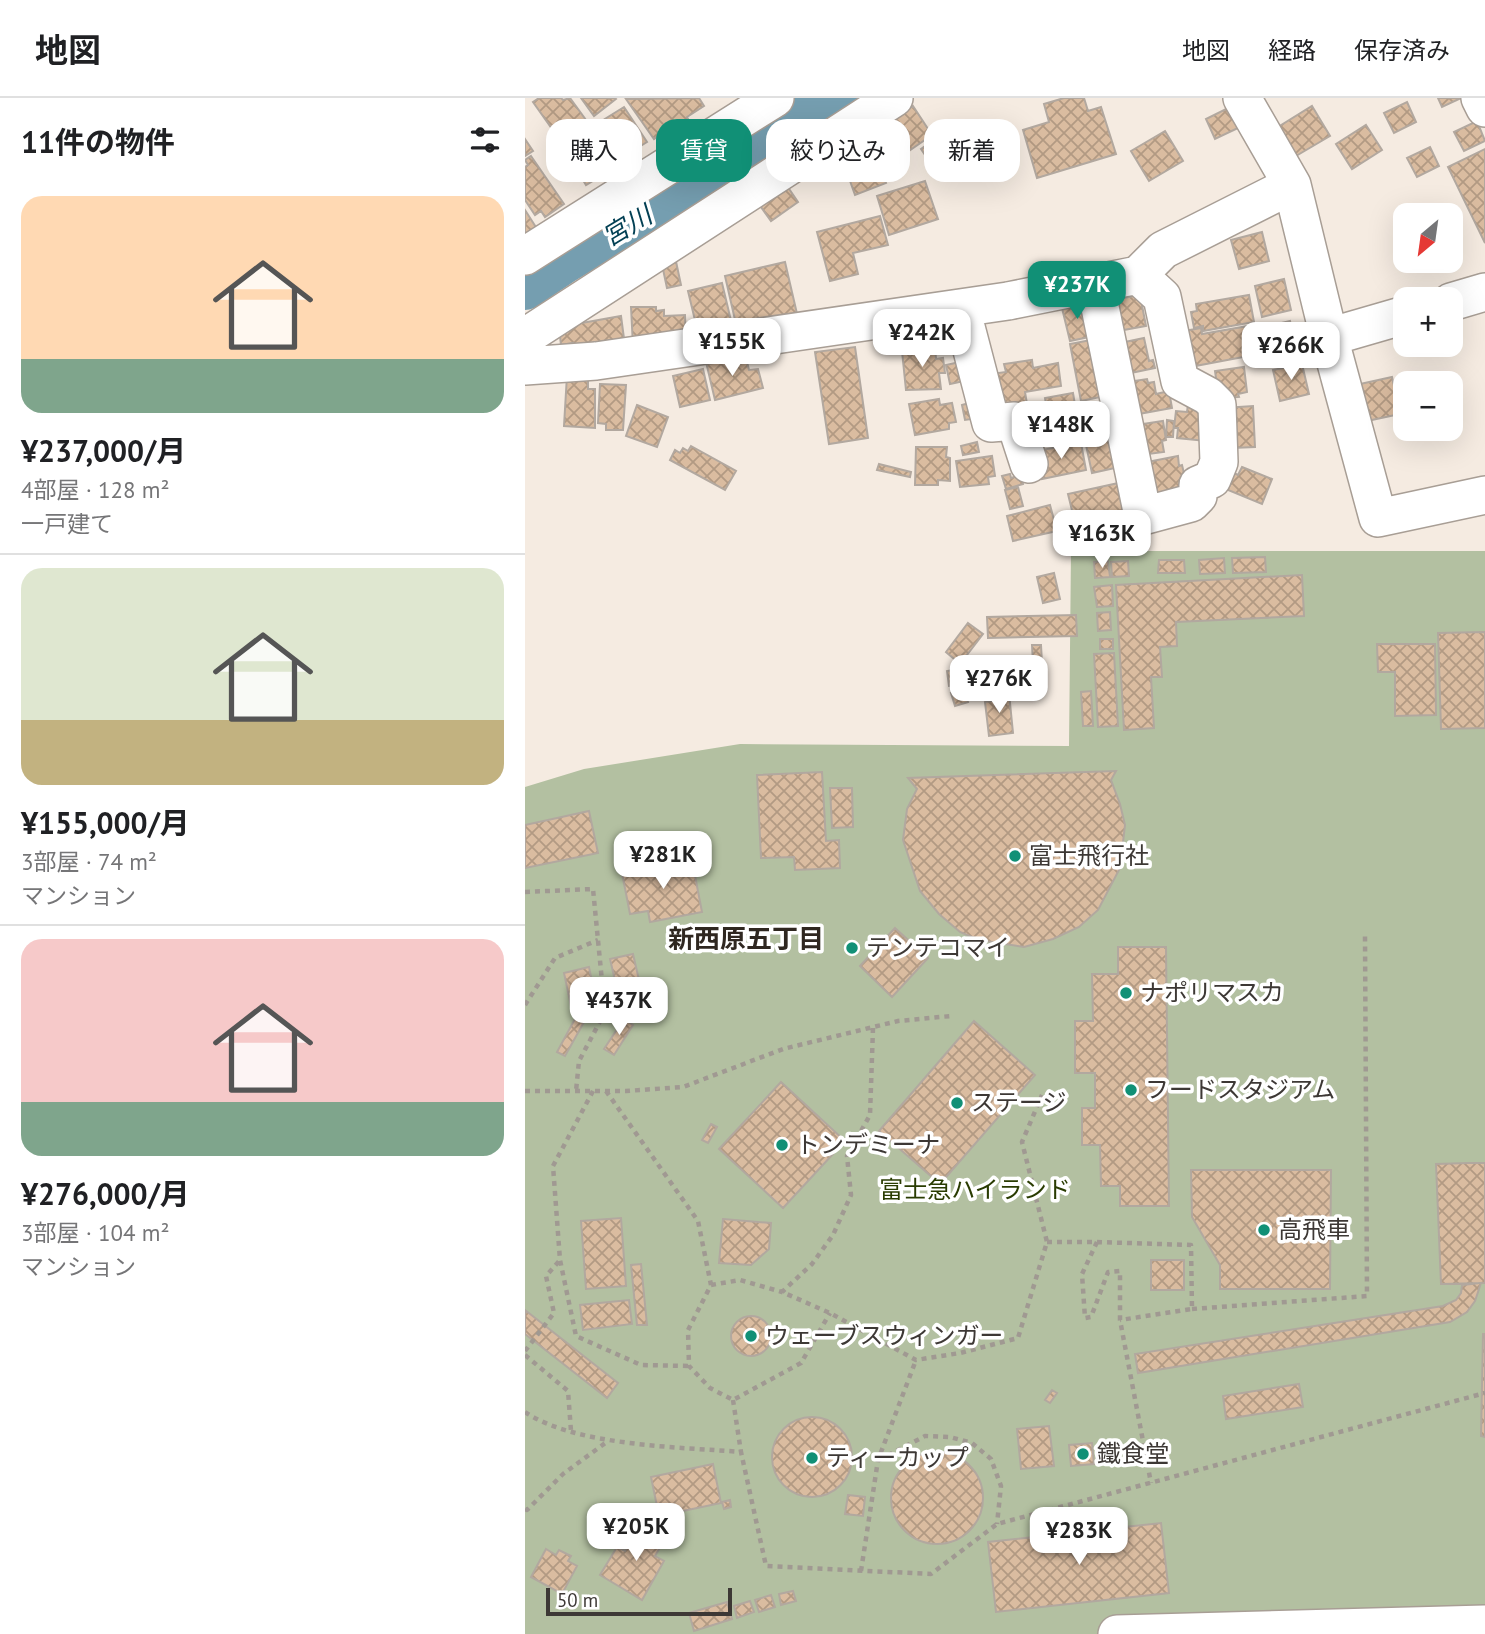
<!DOCTYPE html>
<html lang="ja">
<head>
<meta charset="utf-8">
<style>
  body { margin:0; font-family:"PT Sans","Noto Sans JP",sans-serif; background:#f6f6f6; color:#202124; height:100vh; display:flex; flex-direction:column; font-size:26px; white-space:nowrap }
  * { box-sizing:border-box; margin:0 }
  p { font-size:23px; color:#757577 }
  .icon { flex:none; width:38px; height:38px; fill:none; stroke:currentColor; stroke-width:2; stroke-linecap:round; stroke-linejoin:round }
  .map { position:relative; flex:1; overflow:hidden }
  .side { display:flex; flex-direction:column; background:#fff; width:525px }
  .side>* { flex:none }
  .banner { position:absolute; left:21px; top:21px; width:665px; height:63px; display:flex; gap:14px }
  .needle { width:46px; rotate:209deg }
  .tools { position:absolute; left:868px; top:105px; display:grid; gap:14px }
  .tools a { display:grid; place-items:center; width:70px; height:70px; border-radius:14px; background:#fff; box-shadow:0 7px 28px #0002; font-size:35px }
  .scale { position:absolute; left:21px; bottom:18px; width:186px; box-sizing:border-box; padding-left:7px; border:4px solid #3d3835; border-top:0; font-size:19px; line-height:24px; white-space:nowrap; color:#3d3835; -webkit-text-stroke:5px #fff; paint-order:stroke }
  .price { position:absolute; translate:-50% -60px; padding:0 16px; border-radius:14px; background:#fff; color:#222; font-size:23px; line-height:46px; filter:drop-shadow(0 2px 4px #0008) }
  .price::after { content:''; position:absolute; left:50%; top:42px; width:21px; height:16px; margin-left:-10px; background:inherit; clip-path:polygon(0 0,100% 0,50% 100%) }
  .price.current { background:#119076; color:#fff }
  ul { padding:0; list-style:none }
  li { display:grid; align-content:center; gap:14px; height:371px; padding:0 21px }
  li+li { border-top:2px solid #e0e0e0 }
  li span { display:grid; place-items:center; height:217px; border-radius:21px; color:#555 }
  li>.icon { margin-inline-start:auto }
  span .icon { width:126px; height:126px; fill:#fffc; stroke-width:1 }
  li b { font-size:30px }
  h2 { display:flex; justify-content:space-between; align-items:center; height:84px; padding:0 21px; font-size:30px }
  .pill { padding:0 24px; border-radius:21px; background:#fff; box-shadow:0 7px 28px #0002; font-size:24px; line-height:63px }
  .pill.current { background:#119076; color:#fff }
  header { display:flex; align-items:center; gap:42px; box-sizing:border-box; height:98px; padding:0 35px; background:#fff; border-bottom:2px solid #e0e0e0 }
  header strong { font-size:33px }
  nav { display:flex; gap:38px; margin-inline-start:auto; font-size:24px }
  main { display:flex; flex:1; min-height:0 }
  .map>svg:first-child { display:block }
  .green { fill:#b3c0a1 }
  .lines { fill:none; stroke-linecap:round; stroke-linejoin:round }
  .river { stroke:#759eb0; stroke-width:44 }
  .building { fill:url(#building-cross-hatch); stroke:#b2a89f; stroke-width:2 }
  .minor-casing { stroke:#a89e95; stroke-width:40 }
  .path { stroke:#a09992; stroke-width:4.5; stroke-dasharray:5 5; stroke-linecap:butt }
  .minor { stroke:#fff; stroke-width:37 }
  .poi-dot { fill:#119076; stroke:#fff; stroke-width:2.5 }
  .labels { text-anchor:middle; stroke-width:7; stroke-linejoin:round; paint-order:stroke }
  .poi-label { font-size:24px; fill:#3d3835; stroke:#fff; text-anchor:start }
  .park-label { font-size:24px; fill:#2a3c02; stroke:#fff }
  .water-label { font-size:26px; font-style:italic; fill:#034054; stroke:#fff }
  .neighbourhood-label { font-size:26px; font-weight:bold; fill:#2f2720; stroke:#fff }
</style>
</head>
<body>
<header>
<strong>地図</strong>
<nav><a>地図</a><a>経路</a><a>保存済み</a></nav>
</header>
<main>
<section class="side">
<h2>11件の物件<svg class="icon" aria-label="filters" viewBox="0 0 24 24"><path d="M4 7h16M4 17h16"/><circle cx="9" cy="7" r="2"/><circle cx="15" cy="17" r="2"/></svg></h2>
<ul>
<li><span style="background:linear-gradient(#ffd9b3 75%,#7fa58c 0)"><svg class="icon" aria-label="home" viewBox="0 0 24 24"><path d="M3 11l9-7 9 7M6 9v11h12V9"/></svg></span><div><b>¥237,000/月</b><p>4部屋 · 128 m²</p><p>一戸建て</p></div></li>
<li><span style="background:linear-gradient(#dfe7d0 70%,#c2b280 0)"><svg class="icon" aria-label="home" viewBox="0 0 24 24"><path d="M3 11l9-7 9 7M6 9v11h12V9"/></svg></span><div><b>¥155,000/月</b><p>3部屋 · 74 m²</p><p>マンション</p></div></li>
<li><span style="background:linear-gradient(#f6c9c9 75%,#7fa58c 0)"><svg class="icon" aria-label="home" viewBox="0 0 24 24"><path d="M3 11l9-7 9 7M6 9v11h12V9"/></svg></span><div><b>¥276,000/月</b><p>3部屋 · 104 m²</p><p>マンション</p></div></li>
</ul>
</section>
<div class="map">
<svg width="960" height="1536" viewBox="0 0 960 1536">
  <defs>
    <pattern id="building-cross-hatch" width="8" height="8" patternUnits="userSpaceOnUse" patternTransform="scale(1.75)"><rect width="8" height="8" fill="#dabca0"/><path d="M0 0l8 8M0 8l8-8" fill="none" stroke="#b29a83"/></pattern>
  </defs>
  <rect width="100%" height="100%" fill="#f5ebe1"/>
  <!-- green -->
  <path class="green" d="M546,453H960V1536H0V689L59,671L215,646L544,648Z"/>
  <g class="lines">
    <!-- river -->
    <path class="river" d="M0,190L37,165L311,0"/>
  </g>
  <!-- building -->
  <path class="building" d="M14,0H36L38,2L45,0L69,33L42,52L8,4Z
    M56,0H90L91,1L69,18Z
    M174,0L179,8L162,19L164,23L146,36L143,31L129,41L101,1Z
    M539,0H559L563,13L576,9L591,56L512,80L498,32L524,24L519,6Z
    M913,0H936L917,9Z
    M882,4L891,24L869,35L859,15Z
    M388,8L407,37L381,55L378,52L366,60L348,35Z
    M787,8L805,38L771,58L753,29Z
    M99,9L122,44L98,59L75,24Z
    M703,10L713,30L690,41L681,21Z
    M952,23L960,43L939,53L929,34Z
    M468,27L471,37L458,41L455,31Z
    M841,27L857,52L827,71L811,46Z
    M448,29L464,51L437,70L416,40L429,31L434,38Z
    M640,33L658,63L624,83L606,53Z
    M78,40L94,67L61,87L45,60Z
    M0,41L8,53L0,58Z
    M410,41L427,66L413,76L396,51Z
    M316,42L325,55L314,62L305,50Z
    M905,49L914,68L892,79L882,60Z
    M960,51V145L923,69Z
    M340,55L344,65L352,62L361,85L330,97L318,63Z
    M6,58L39,106L20,119L16,113L10,117L0,102V69L3,67L0,62Z
    M256,79L273,104L246,123L228,98Z
    M400,83L413,121L364,137L352,98Z
    M0,112L14,134L0,143Z
    M355,118L363,147L328,155L333,176L305,183L292,134Z
    M737,134L744,163L714,171L706,142Z
    M149,154L156,187L142,190L135,157Z
    M260,164L273,220L213,235L200,178Z
    M759,181L766,212L737,219L730,188Z
    M197,185L208,231L174,239L163,193Z
    M615,197L621,228L593,233L587,202Z
    M724,197L729,224L678,233V228L669,230L666,214L672,213L671,206Z
    M550,203L551,209L562,207L569,238L545,243L536,206Z
    M106,209H131V213L139,212V218L160,217L161,245L108,248Z
    M96,218L100,248L50,254L48,245L36,247L34,229Z
    M765,223L772,254L743,260L736,230Z
    M723,228L729,257L665,269L659,233L676,230L677,236Z
    M619,240L624,263L628,262L630,270L601,276L595,245Z
    M571,241V283L575,299L556,303L545,246Z
    M330,249L343,340L304,346L290,254Z
    M410,249L411,261L418,260L420,275H414L416,291L381,292L377,253Z
    M200,259L201,264L207,262L208,267L222,264L224,272L233,271L238,290L190,302L181,264Z
    M507,262L508,270L533,265L536,288L500,294L502,306L473,311L466,276L481,274L479,266Z
    M435,264L439,283L425,286L421,267Z
    M777,266L784,296L755,303L748,272Z
    M719,269L722,294L713,296L714,299L694,301L690,273Z
    M178,271L185,302L155,309L148,278Z
    M42,277L63,279V291H70V330L39,328Z
    M867,279L875,316L842,323L835,286Z
    M622,281L623,285L629,284L631,296L644,293L647,310L608,317L602,284Z
    M75,286L101,287L98,332H81V326L73,325Z
    M548,295L554,331L526,336L520,300Z
    M414,301L415,307L427,305L431,324L424,325V331L390,337L384,306Z
    M444,305L447,321L440,322L437,307Z
    M663,306L683,315L681,343L652,340L653,330H649L651,313L662,314Z
    M112,307L143,319L132,349L101,338Z
    M728,308L730,349L707,350L699,310Z
    M642,322L649,323L648,339H641Z
    M638,323L641,342L637,343L639,354L616,357L611,327Z
    M584,333L590,370L567,375L561,347L567,346L565,337Z
    M452,344L454,354L438,357L436,348Z
    M556,345L561,372L517,381L511,353Z
    M166,348L211,373L200,392L145,362L150,352L155,355L158,350L163,353Z
    M391,349H422L421,359L425,360V383L413,382V387H390Z
    M467,358L470,378L463,379L464,386L435,389L431,363Z
    M653,358L654,368L657,367L663,392L624,399L617,365Z
    M354,366L386,374L385,379L352,372Z
    M717,369L747,381L737,406L703,392L709,375L713,377Z
    M485,376L486,380L496,377L498,386L481,391L477,378Z
    M598,384L607,421L552,433L543,396Z
    M493,389L498,408L485,411L480,392Z
    M525,407L532,433L488,443L482,418Z
    M740,459L741,474L708,475L707,460Z
    M699,460L700,475L675,476L674,462Z
    M634,462H659L660,475H633Z
    M583,463L585,479L570,480L569,464Z
    M603,463L604,478L587,479L586,464Z
    M529,475L535,501L518,505L512,479Z
    M777,477L779,518L651,524L652,548L635,549L637,579H626L629,630L599,632L591,487Z
    M587,487L588,508L572,509L569,489Z
    M585,514L586,532L573,533L572,515Z
    M551,517L552,538L463,540L462,519Z
    M443,525L458,536L435,566L421,554Z
    M960,534V630L916,631L913,535Z
    M575,541H588V551H575Z
    M852,546H910L911,617L870,618V574H853Z
    M507,547H516L517,565H508Z
    M589,555L593,628L573,629L569,556Z
    M435,571L437,587L424,588L422,573Z
    M439,592L443,604L430,608L426,595Z
    M566,593L568,628H558L556,594Z
    M484,595L488,635L464,638L460,604L467,603L466,596Z
    M591,673L586,682L595,706L600,727L595,770L573,812L554,829L528,841L499,849L454,842L435,834L414,816L395,793L378,742L382,711L392,691L383,680Z
    M297,674L301,743L314,742L315,770L270,772L269,759L236,760L232,677Z
    M305,690H327L328,729L307,730Z
    M64,713L73,755L0,770V727Z
    M167,762L177,814L125,824L123,813L105,816L97,775Z
    M370,830L403,860L367,899L335,868Z
    M593,849H641L644,1108H595V1088H576L575,1047H557V1010H570V975H550V923H568L567,876H593Z
    M108,856L121,912L98,917L85,861Z
    M64,869L72,908L47,913L39,875Z
    M51,919L59,924L40,958L32,954Z
    M99,921L108,927L89,957L79,951Z
    M449,923L510,977L415,1086L354,1033Z
    M256,984L320,1043L258,1110L194,1051Z
    M186,1026L192,1029L183,1045L177,1042Z
    M943,1065H960V1185L916,1186L911,1066Z
    M666,1072H806L805,1191H695V1167L667,1119Z
    M96,1120L101,1188L61,1191L56,1123Z
    M198,1121L246,1125L244,1151L226,1167L194,1165Z
    M626,1162H659V1192H626Z
    M116,1166L122,1227H112L106,1167Z
    M956,1185L950,1203L942,1214L925,1224L613,1275L610,1256L918,1208L931,1202L936,1195L937,1187Z
    M104,1202L107,1226L58,1232L55,1207Z
    M0,1212L93,1285L82,1300L0,1236Z
    M206 1238a20 20 0 1 1 40 0a20 20 0 1 1-40 0Z
    M958,1236H960V1339L956,1338Z
    M774,1286L778,1309L701,1321L698,1298Z
    M527,1292L532,1295L525,1305L520,1302Z
    M247 1359a40 40 0 1 1 80 0a40 40 0 1 1-80 0Z
    M524,1328L529,1368L496,1371L492,1331Z
    M567,1345L569,1366L546,1368L544,1347Z
    M366 1400a46 46 0 1 1 92 0a46 46 0 1 1-92 0Z
    M188,1366L196,1405L134,1418L126,1379Z
    M323,1397L340,1399L338,1418L320,1416Z
    M205,1402L206,1409L199,1411L197,1404Z
    M636,1425L644,1495L471,1514L463,1444Z
    M115,1426L140,1441L130,1458L139,1463L117,1502L75,1477L92,1449L100,1453Z
    M21,1451L31,1457L34,1452L46,1458L43,1463L52,1468L37,1496L6,1479Z
    M268,1493L271,1503L256,1507L254,1496Z
    M246,1497L250,1509L234,1514L230,1502Z
    M225,1503L229,1514L212,1520L209,1508Z
    M202,1504L207,1521L169,1533L164,1515Z"/>
  <g class="lines">
    <!-- minor casing -->
    <g class="minor-casing">
      <path id="minor" d="M717,0L767,87L804,239L853,420L960,397
        M955,0L960,10
        M0,158L250,0
        M570,185L618,418L666,405L673,398V387L687,381L694,364L692,307L683,298L655,283L637,199L613,177
        M926,204L960,194
        M436,210L466,325L490,323L504,366
        M0,239L369,0
        M804,239L880,217
        M0,268L71,263L483,203L613,177L638,152L767,87
        M592,1536L960,1526"/>
    </g>
    <!-- path -->
    <path class="path" d="M0,794L68,791L80,914L54,963L51,993
      M0,907L30,860L73,842
      M348,930L345,1017L322,1058L326,1097L308,1137L287,1166L257,1194L305,1215L391,1262L435,1255L493,1240L522,1144L497,1044L517,997
      M0,993H101L158,989L258,951L373,923L426,918
      M68,993L28,1068L35,1162L51,1238L116,1267L164,1268
      M81,993L173,1123L186,1187L163,1232L164,1268L185,1290L208,1302L276,1265L305,1215
      M522,1144H572L557,1176L560,1220L566,1219L583,1174L595,1173V1222L626,1385
      M572,1144L666,1147L667,1211L595,1222
      M186,1187L215,1182L257,1194
      M667,1211L842,1198L840,838
      M0,1253L29,1215L21,1178L35,1162
      M0,1257L43,1293L46,1333
      M208,1302L216,1354
      M0,1314C50,1348 155,1349 216,1354L241,1468L406,1476L472,1426L960,1295
      M354,1362L400,1338L425,1339L447,1345L466,1361L476,1388L472,1426
      M0,1411L2,1412L38,1376L83,1343
      M336,1473L353,1362L391,1262"/>
    <!-- minor -->
    <use href="#minor" class="minor"/>
  </g>
  <!-- markers -->
  <g class="poi-dot">
    <circle cx="490" cy="758" r="7"/>
    <circle cx="327" cy="850" r="7"/>
    <circle cx="601" cy="895" r="7"/>
    <circle cx="606" cy="992" r="7"/>
    <circle cx="432" cy="1005" r="7"/>
    <circle cx="257" cy="1047" r="7"/>
    <circle cx="739" cy="1132" r="7"/>
    <circle cx="226" cy="1238" r="7"/>
    <circle cx="558" cy="1356" r="7"/>
    <circle cx="287" cy="1360" r="7"/>
  </g>
  <g class="labels">
    <!-- poi labels -->
    <g class="poi-label">
      <text x="504" y="766">富士飛行社</text>
      <text x="341" y="858">テンテコマイ</text>
      <text x="615" y="903">ナポリマスカ</text>
      <text x="620" y="1000">フードスタジアム</text>
      <text x="446" y="1013">ステージ</text>
      <text x="271" y="1055">トンデミーナ</text>
      <text x="753" y="1140">高飛車</text>
      <text x="240" y="1246">ウェーブスウィンガー</text>
      <text x="572" y="1364">鐵食堂</text>
      <text x="301" y="1368">ティーカップ</text>
    </g>
    <!-- park labels -->
    <g class="park-label">
      <text x="450" y="1100">富士急ハイランド</text>
    </g>
    <!-- water labels -->
    <g class="water-label">
      <text transform="translate(102 128) rotate(-31)" y="9">宮川</text>
    </g>
    <!-- neighbourhood labels -->
    <g class="neighbourhood-label">
      <text x="221" y="850">新西原五丁目</text>
    </g>
  </g>
</svg>
<div class="tools">
<a><svg class="needle" viewBox="-14 -14 28 28"><path d="M0-13l5 13h-10z" fill="#e53935"/><path d="M0 13l5-13h-10z" fill="#757577"/></svg></a>
<a>+</a>
<a>−</a>
</div>
<div class="scale">50 m</div>
<b class="price current" style="left:552px;top:223px">¥237K</b>
<b class="price" style="left:397px;top:271px">¥242K</b>
<b class="price" style="left:207px;top:280px">¥155K</b>
<b class="price" style="left:766px;top:284px">¥266K</b>
<b class="price" style="left:536px;top:363px">¥148K</b>
<b class="price" style="left:577px;top:472px">¥163K</b>
<b class="price" style="left:474px;top:617px">¥276K</b>
<b class="price" style="left:138px;top:793px">¥281K</b>
<b class="price" style="left:94px;top:939px">¥437K</b>
<b class="price" style="left:111px;top:1465px">¥205K</b>
<b class="price" style="left:554px;top:1469px">¥283K</b>
<div class="banner">
<a class="pill">購入</a>
<a class="pill current">賃貸</a>
<a class="pill">絞り込み</a>
<a class="pill">新着</a>
</div>
</div>
</main>
</body>
</html>
